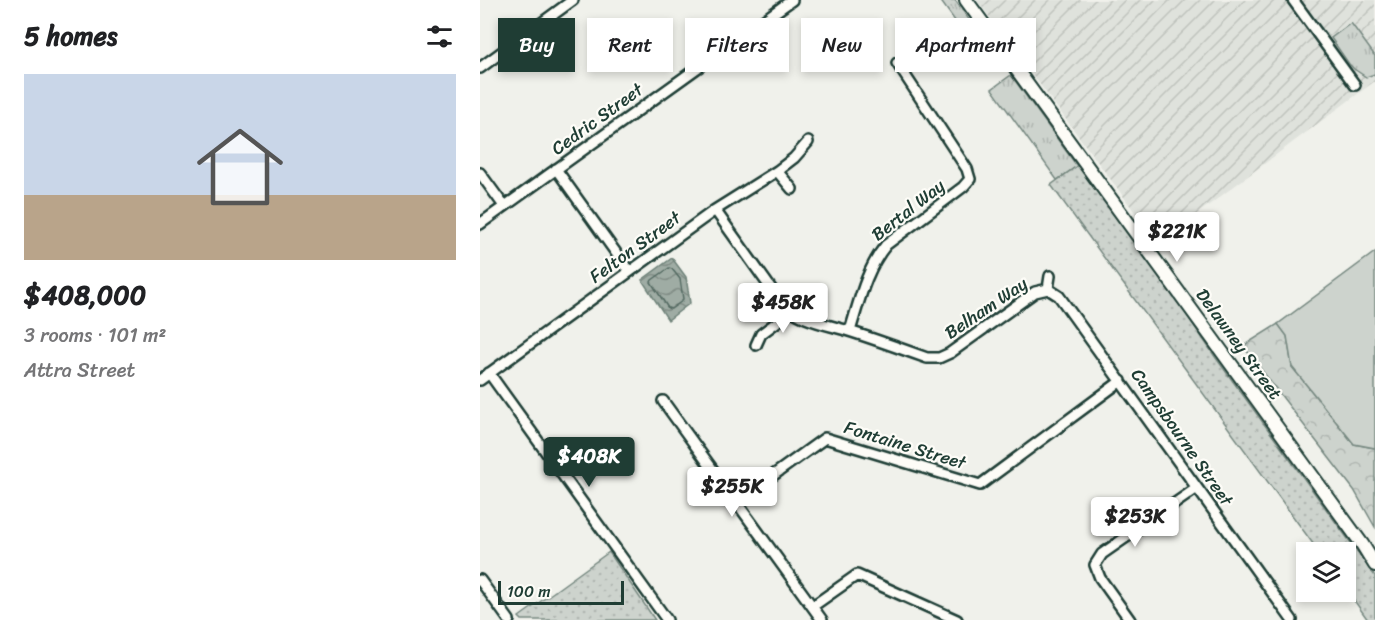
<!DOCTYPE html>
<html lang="en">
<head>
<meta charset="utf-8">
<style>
  body { margin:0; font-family:Sriracha,sans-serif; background:#f6f6f6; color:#202124; height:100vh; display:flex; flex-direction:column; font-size:22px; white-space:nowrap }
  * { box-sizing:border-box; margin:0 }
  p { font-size:20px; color:#757577 }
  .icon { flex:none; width:33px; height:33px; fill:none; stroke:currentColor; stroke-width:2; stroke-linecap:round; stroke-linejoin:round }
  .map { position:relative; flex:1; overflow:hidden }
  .sheet { display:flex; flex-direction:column; background:#fff; width:480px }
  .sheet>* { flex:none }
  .guide { position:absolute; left:18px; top:18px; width:570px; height:54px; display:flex; gap:12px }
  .buttons { position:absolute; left:816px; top:542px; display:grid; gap:12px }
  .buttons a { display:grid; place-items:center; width:60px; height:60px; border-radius:0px; background:#fff; box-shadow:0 3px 9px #0003; font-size:30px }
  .scale { position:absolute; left:18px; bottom:15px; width:126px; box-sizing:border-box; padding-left:6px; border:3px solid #1f3d34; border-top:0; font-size:16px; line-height:21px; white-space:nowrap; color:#1f3d34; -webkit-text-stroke:4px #fdfcf7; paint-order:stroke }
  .price { position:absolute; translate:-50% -51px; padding:0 14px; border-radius:6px; background:#fff; color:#222; font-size:20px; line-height:39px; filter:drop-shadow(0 2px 3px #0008) }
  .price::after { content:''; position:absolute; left:50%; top:36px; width:18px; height:14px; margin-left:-9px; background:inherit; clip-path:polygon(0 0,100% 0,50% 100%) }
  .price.selected { background:#1f3d34; color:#fff }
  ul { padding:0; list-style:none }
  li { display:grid; align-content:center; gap:12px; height:318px; padding:0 24px }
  li span { display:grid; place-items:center; height:186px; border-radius:0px; color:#555 }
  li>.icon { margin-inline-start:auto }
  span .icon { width:108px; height:108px; fill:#fffc; stroke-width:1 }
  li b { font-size:26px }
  h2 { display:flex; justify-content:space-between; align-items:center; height:72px; padding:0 24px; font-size:26px }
  .tag { padding:0 21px; border-radius:0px; background:#fff; box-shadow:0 3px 9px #0003; font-size:21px; line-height:54px }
  .tag.selected { background:#1f3d34; color:#fff }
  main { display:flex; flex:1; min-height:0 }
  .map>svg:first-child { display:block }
  .industrial { fill:url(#industrial-furrows) }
  .grass { fill:url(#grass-tufts); stroke:#768880; stroke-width:1.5 }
  .forest { fill:url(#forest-crowns); stroke:#768880; stroke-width:1.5 }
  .park { fill:url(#park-dots); stroke:#768880; stroke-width:1.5 }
  .garden { fill:#cdd3cd; stroke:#768880; stroke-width:1.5 }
  .water { fill:url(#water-waves); stroke:#6c8077; stroke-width:1.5 }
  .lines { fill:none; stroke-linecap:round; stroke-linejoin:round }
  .shore { stroke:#526961; stroke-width:1.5 }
  .minor-casing { stroke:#1f3d34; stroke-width:14 }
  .tertiary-casing { stroke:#1f3d34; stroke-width:16 }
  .minor { stroke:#fdfcf7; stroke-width:9 }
  .tertiary { stroke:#fdfcf7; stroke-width:12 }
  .labels { text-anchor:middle; stroke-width:4.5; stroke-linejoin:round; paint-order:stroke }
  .street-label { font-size:18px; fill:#1f3d34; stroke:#fdfcf7 }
</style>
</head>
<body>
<main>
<section class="sheet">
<h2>5 homes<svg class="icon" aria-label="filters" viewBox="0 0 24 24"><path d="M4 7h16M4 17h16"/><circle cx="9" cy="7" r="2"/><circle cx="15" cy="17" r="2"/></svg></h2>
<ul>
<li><span style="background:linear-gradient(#c9d6e8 65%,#b9a48a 0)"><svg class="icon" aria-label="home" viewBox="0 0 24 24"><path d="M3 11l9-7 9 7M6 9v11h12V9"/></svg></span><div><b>$408,000</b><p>3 rooms · 101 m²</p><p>Attra Street</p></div></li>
</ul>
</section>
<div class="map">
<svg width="895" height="620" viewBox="0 0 895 620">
  <defs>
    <pattern id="industrial-furrows" width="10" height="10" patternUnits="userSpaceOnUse" patternTransform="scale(1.5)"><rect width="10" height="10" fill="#dfe2dc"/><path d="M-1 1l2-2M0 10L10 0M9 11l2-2" fill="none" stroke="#bfc3bd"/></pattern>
    <pattern id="grass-tufts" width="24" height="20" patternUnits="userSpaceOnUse" patternTransform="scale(1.5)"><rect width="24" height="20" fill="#cdd3cd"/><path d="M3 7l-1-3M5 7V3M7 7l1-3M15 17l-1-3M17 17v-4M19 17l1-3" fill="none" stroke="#b0b6b1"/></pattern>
    <pattern id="forest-crowns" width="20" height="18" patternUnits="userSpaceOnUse" patternTransform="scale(1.5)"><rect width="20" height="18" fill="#cdd3cd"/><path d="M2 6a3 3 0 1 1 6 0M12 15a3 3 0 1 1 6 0" fill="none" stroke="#b0b6b1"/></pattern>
    <pattern id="park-dots" width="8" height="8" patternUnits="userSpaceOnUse" patternTransform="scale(1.5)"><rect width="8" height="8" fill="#cdd3cd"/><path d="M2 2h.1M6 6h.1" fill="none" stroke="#b0b6b1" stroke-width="1.8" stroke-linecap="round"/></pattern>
    <pattern id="water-waves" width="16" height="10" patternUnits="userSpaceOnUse" patternTransform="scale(1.5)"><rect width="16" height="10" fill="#9faca4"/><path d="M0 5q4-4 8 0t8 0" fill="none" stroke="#818d86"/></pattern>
  </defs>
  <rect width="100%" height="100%" fill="#f0f1eb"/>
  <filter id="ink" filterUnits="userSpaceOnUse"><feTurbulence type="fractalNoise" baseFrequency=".0167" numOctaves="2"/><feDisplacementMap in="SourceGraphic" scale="12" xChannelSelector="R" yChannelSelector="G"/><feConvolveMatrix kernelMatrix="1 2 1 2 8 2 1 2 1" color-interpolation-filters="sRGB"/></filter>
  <g filter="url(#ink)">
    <!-- industrial -->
    <path class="industrial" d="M497,0H895V81L678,243Z"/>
    <!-- grass -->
    <path class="grass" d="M460,0H475L498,32L488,39Z
      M871,23L895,56V74L886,77L874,69L869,64L851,38Z
      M531,75L597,166L577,180L512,89Z"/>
    <!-- forest -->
    <path class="forest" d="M798,324L807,336L812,367L874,444L895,448V527L874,490L763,346Z"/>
    <!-- park -->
    <path class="park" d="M604,164L736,358L895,576V620H888L866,589V552H839L571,185L597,166L599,167Z
      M129,552L175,620H42L39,617Z"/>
    <!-- garden -->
    <path class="garden" d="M895,252V448L874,444L812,367L807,336L798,324Z"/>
    <!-- water -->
    <path class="water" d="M192,258L206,277L210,303L188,320L162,280Z"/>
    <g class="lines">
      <!-- shore -->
      <path class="shore" d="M189,268L192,269L200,279L203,299L202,301L191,309L188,308L171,282L172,280Z"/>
      <!-- minor casing -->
      <g class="minor-casing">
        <path id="minor" d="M813,0L875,85
          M0,68L93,0
          M76,169L149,271
          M297,171L312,189
          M0,173L24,206
          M235,210L300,301C319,321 347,324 372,332C397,340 422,349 447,358H459L470,353L555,292L568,289
          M0,224L312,0
          M570,276L568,289L579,296L812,620
          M370,331C379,302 386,269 406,245L483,187L490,179L487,169L417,63
          M276,345L281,334L301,319L308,309
          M9,373L187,620
          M0,380L235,210L297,171L314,158L328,142
          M183,401L342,620
          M256,502L345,438L500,485L641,381
          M0,580L29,620
          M333,606L377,575L477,620
          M650,620L620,578L615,565L622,554L717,488"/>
      </g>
      <!-- tertiary casing -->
      <g class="tertiary-casing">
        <path id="tertiary" d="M486,0L882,544L895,565"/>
      </g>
      <!-- minor -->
      <use href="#minor" class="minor"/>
      <!-- tertiary -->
      <use href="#tertiary" class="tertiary"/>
    </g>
  </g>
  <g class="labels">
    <!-- street labels -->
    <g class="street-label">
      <text transform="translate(117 119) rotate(-36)" y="6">Cedric Street</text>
      <text transform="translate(428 210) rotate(-38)" y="6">Bertal Way</text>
      <text transform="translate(155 247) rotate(-36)" y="6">Felton Street</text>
      <text transform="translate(506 308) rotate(-34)" y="6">Belham Way</text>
      <text transform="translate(759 344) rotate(54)" y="6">Delawney Street</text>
      <text transform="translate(702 437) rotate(55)" y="6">Campsbourne Street</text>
      <text transform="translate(425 445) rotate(17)" y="6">Fontaine Street</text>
    </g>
  </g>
</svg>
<div class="buttons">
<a><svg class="icon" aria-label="layers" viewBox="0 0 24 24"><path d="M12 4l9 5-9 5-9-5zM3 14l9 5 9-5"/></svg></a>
</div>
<div class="scale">100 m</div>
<b class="price" style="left:697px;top:263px">$221K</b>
<b class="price" style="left:303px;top:334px">$458K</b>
<b class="price selected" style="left:109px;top:488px">$408K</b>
<b class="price" style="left:252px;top:518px">$255K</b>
<b class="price" style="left:655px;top:548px">$253K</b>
<div class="guide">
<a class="tag selected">Buy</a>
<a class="tag">Rent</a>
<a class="tag">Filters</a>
<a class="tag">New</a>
<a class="tag">Apartment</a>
</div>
</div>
</main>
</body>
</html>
